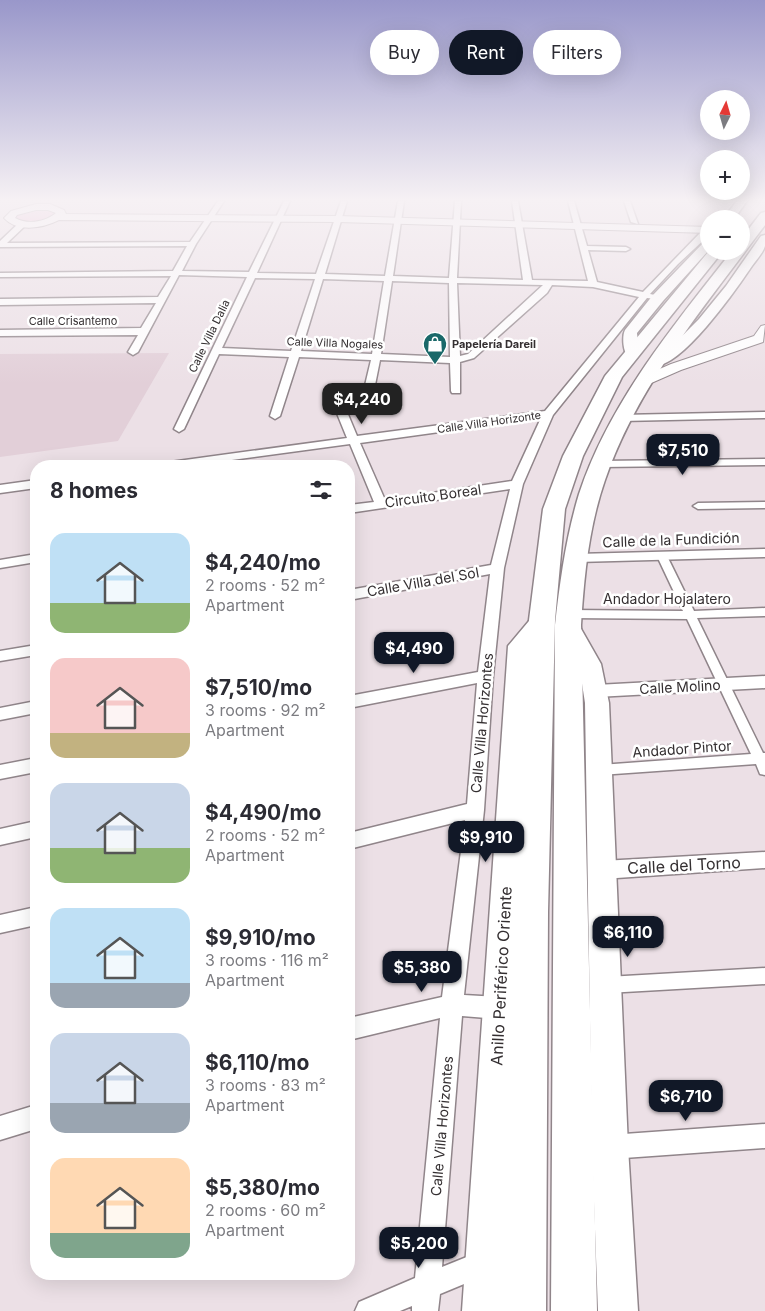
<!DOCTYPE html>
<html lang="en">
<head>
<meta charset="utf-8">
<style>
  body { margin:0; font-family:Inter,sans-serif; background:#f2f2f3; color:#2b2b33; height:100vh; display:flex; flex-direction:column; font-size:19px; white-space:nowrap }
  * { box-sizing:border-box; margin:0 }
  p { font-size:16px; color:#7c7c81 }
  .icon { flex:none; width:28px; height:28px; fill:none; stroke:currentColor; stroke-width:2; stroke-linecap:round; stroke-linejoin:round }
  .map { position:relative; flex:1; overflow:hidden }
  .drawer { position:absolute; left:30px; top:460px; width:325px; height:820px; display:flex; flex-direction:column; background:#fff; border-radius:20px; box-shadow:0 5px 20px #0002 }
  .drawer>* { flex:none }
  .banner { position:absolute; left:370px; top:30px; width:320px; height:45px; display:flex; gap:10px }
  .needle { width:32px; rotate:5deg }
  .controls { position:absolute; left:700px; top:90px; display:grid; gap:10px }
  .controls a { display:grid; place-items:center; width:50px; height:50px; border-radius:50%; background:#fff; box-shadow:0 5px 20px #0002; font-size:25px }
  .price { position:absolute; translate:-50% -42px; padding:0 11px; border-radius:10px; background:#111827; color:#fff; font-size:16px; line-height:32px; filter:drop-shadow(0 1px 2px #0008) }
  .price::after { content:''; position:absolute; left:50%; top:30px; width:15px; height:11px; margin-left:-8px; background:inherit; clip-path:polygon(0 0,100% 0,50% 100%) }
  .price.selected { background:#222; color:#fff }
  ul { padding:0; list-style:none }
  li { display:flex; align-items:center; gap:15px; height:125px; padding:0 20px }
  li span { display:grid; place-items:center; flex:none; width:140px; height:100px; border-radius:15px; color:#555 }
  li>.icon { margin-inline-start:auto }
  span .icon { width:60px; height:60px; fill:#fffc; stroke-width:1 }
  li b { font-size:21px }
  h2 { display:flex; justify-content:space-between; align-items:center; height:60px; padding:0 20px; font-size:21px }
  .chip { padding:0 18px; border-radius:22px; background:#fff; box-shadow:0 5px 20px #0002; font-size:18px; line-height:45px }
  .chip.selected { background:#111827; color:#fff }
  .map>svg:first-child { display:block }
  .built { fill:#e2cfd8 }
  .green { fill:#edb3d1 }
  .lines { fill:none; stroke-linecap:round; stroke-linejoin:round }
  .pedestrian-casing { stroke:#90858a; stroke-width:3 }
  .minor-casing { stroke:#90858a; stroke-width:3 }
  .tertiary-casing { stroke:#90858a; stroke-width:2 }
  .secondary-casing { stroke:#90858a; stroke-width:3 }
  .trunk-casing { stroke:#90858a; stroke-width:3 }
  .pedestrian { fill:#fff; fill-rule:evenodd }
  .minor { fill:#fff; fill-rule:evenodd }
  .tertiary { fill:#fff; fill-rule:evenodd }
  .secondary { fill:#fff; fill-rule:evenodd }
  .trunk { fill:#fff; fill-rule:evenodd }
  .labels { text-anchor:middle; stroke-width:5; stroke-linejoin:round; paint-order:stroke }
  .far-street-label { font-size:11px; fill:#342f31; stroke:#fff }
  .far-poi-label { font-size:11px; font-weight:bold; fill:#342f31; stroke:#fff; text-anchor:start }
  .street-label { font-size:14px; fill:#342f31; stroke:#fff }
  .near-street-label { font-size:16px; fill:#342f31; stroke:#fff }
</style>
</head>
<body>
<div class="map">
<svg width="765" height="1311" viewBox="0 0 765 1311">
  <rect width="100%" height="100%" fill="#ece0e6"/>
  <!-- built -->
  <path class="built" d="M169,353L118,441L0,457V354Z"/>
  <!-- green -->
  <path class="green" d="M46,209L53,212L54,215C43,222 27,224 16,218L18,214L28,210Z"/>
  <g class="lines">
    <!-- pedestrian casing -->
    <g class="pedestrian-casing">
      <path id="pedestrian" d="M765,502V508L698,509L693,506L698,503Z
        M662,553L667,556L694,611L765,608V616L697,618L763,753H765V775L760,774L756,764L600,775L595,774L594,770L595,766L600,765L751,754L687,619L569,618L564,614L569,610L683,611L657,556Z
        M765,968V984L607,993L601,991L599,985L601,979L607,977Z"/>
    </g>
    <!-- minor casing -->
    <g class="minor-casing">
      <path id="minor" d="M218,201H224L196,244L182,271L249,272L284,201H290L257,273L316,274L341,201H347L325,274L385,276L398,201H404L393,276L449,278L455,201H461L457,278L523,280L512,201H518L532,280L588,281L568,201H574L587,246L626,247L630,249L626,251L588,250L597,282L643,292L701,232L709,231V235L678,264L650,294L655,295V299L647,298L553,415L523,484L504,568L493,676L484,810L464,995L499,997L507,1000L510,1008L507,1016L499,1019L462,1016L442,1267L484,1250L493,1254L497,1263L493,1272L440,1294L438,1311H412V1306L400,1311H355L359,1302L415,1278L440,1018L349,1040V1018L442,997L465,820L349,849V833L467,804L477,683L349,708V696L478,672L490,574L349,600V590L491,565L510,489L349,513V505L374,502L350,444L187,466H157L163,463L347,438L336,411L362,398L371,360L299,357L280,416L275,419L270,416L289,357L219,354L184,429L179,432L174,429L247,277L179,275L138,352L133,355L128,352L138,335L0,336V330L141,328L156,303L0,305V299L158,297L171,276L0,277V273L173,271L187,246L0,247V241L20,222L27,224L7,243L190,242ZM255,278L315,279L291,351L222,348ZM323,279L384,281L372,354L301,351ZM392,281L449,283L450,357L381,354ZM457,283L543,285L468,354L460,356ZM552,285L593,287L639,297L545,411L357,436L347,412L372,400L380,360L450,363L451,391L452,393H460V362L474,358L547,293ZM541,418L512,481L385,500L360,443Z
        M624,201H630L638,224L631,222Z
        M765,412V418L621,421L616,418L621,415Z
        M765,459V465L601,467L595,464L601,461Z
        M36,480V488L0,493V485Z
        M765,549V557L577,562L570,558L577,554Z
        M36,554V562L0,568V560Z
        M36,645V655L0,661V651Z
        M765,676V688L596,697L590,695L588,691L590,687L596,685Z
        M36,701V713L0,720V708Z
        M36,758V772L0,779V765Z
        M36,821V837L0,845V829Z
        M765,852V868L602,879L595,876L593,870L595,864L602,861Z
        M36,907V925L0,933V915Z
        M36,1105V1129L0,1140V1116Z
        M765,1124V1148L610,1159L602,1155L598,1147L602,1139L610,1135Z"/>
    </g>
    <!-- tertiary casing -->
    <g class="tertiary-casing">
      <path id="tertiary" d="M36,204H50L64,210L66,214L338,216L709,227V233L338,222L59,220C43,228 18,233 4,218L11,211ZM36,210H48L56,213C45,222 28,225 15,218L17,215Z
        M765,325L763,342L681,370L649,384L644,385L637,381L639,378L671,364L754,336L761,326Z"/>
    </g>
    <!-- secondary casing -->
    <g class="secondary-casing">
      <path id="secondary" d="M737,201H747L734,219H723Z
        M765,235C765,238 765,243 765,246C763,253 756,260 752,266C738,287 679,372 653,365L651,362L684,334L699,319L726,286L761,236Z
        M709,240V250L663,301L637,333L639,352L637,355H627C623,350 622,336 625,330L653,295L705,241Z
        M542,613L550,615L553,620L530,648L502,1311H462L508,646L534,615Z
        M568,617L576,620L601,664L609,703L628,1147L638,1311H598L592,1147L585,703L579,664L557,625L560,620Z"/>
    </g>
    <!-- trunk casing -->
    <g class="trunk-casing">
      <path id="trunk" d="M765,212V225C706,305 638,384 605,480C589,526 584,576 581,625L597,1311H551L555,625C560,581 566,537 579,494C609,403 673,326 732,251H741V239L761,213Z
        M709,251H723L622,377L583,456L565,509L555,620L548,912L546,1311H500L514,912L529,620L543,509L563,456L605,376Z"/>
    </g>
    <!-- pedestrian -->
    <use href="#pedestrian" class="pedestrian"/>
    <!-- minor -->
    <use href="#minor" class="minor"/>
    <!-- tertiary -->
    <use href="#tertiary" class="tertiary"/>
    <!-- secondary -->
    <use href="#secondary" class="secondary"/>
    <!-- trunk -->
    <use href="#trunk" class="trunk"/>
  </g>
  <!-- sky -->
  <linearGradient id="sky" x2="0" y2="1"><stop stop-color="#9997ca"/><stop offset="0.52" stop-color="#f6f1f4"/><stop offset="1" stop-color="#f6f1f4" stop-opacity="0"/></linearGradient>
  <rect width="765" height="384" fill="url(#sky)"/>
  <!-- icons -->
  <defs>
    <g id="shop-pin" transform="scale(1.25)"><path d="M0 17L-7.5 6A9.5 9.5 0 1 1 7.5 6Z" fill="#1a6869" stroke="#fff"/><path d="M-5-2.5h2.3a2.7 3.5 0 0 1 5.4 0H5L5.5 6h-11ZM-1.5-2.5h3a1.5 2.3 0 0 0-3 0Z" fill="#fff"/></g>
  </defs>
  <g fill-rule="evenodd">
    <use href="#shop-pin" x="435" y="344"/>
  </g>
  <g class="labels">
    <!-- far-street labels -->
    <g class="far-street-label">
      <text x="73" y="325">Calle Crisantemo</text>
      <text transform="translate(209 336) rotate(-64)" y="4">Calle Villa Dalia</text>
      <text transform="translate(335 343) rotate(2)" y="4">Calle Villa Nogales</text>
      <text transform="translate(489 422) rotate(-8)" y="4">Calle Villa Horizonte</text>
    </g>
    <!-- far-poi labels -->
    <g class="far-poi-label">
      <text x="452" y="348">Papelería Dareil</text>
    </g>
    <!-- street labels -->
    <g class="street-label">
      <text transform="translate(433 496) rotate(-8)" y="5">Circuito Boreal</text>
      <text transform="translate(671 540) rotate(-2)" y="5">Calle de la Fundición</text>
      <text transform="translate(423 582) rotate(-10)" y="5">Calle Villa del Sol</text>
      <text x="667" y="604">Andador Hojalatero</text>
      <text transform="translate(680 687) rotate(-3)" y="5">Calle Molino</text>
      <text transform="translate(482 723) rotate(-85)" y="5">Calle Villa Horizontes</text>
      <text transform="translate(682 749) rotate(-4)" y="5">Andador Pintor</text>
      <text transform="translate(442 1126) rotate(-85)" y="5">Calle Villa Horizontes</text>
    </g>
    <!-- near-street labels -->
    <g class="near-street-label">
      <text transform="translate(684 865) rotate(-3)" y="6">Calle del Torno</text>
      <text transform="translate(501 976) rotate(-87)" y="6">Anillo Periférico Oriente</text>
    </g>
  </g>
</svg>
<div class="controls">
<a><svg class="needle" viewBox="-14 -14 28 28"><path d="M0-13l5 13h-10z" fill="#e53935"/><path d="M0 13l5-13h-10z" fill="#7c7c81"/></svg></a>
<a>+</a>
<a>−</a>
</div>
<b class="price selected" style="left:362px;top:425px">$4,240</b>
<b class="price" style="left:683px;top:476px">$7,510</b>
<b class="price" style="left:414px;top:674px">$4,490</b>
<b class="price" style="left:486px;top:863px">$9,910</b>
<b class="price" style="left:628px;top:958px">$6,110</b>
<b class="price" style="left:422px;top:993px">$5,380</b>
<b class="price" style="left:686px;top:1122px">$6,710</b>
<b class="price" style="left:419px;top:1269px">$5,200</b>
<div class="banner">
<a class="chip">Buy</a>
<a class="chip selected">Rent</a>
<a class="chip">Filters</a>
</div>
<section class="drawer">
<h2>8 homes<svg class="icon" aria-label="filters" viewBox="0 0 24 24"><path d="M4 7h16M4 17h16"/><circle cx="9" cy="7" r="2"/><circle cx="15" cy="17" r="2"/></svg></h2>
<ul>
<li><span style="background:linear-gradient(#bfe0f5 70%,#8fb573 0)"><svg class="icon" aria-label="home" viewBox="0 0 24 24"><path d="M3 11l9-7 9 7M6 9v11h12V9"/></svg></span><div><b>$4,240/mo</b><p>2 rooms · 52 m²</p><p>Apartment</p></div></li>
<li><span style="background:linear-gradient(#f6c9c9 75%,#c2b280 0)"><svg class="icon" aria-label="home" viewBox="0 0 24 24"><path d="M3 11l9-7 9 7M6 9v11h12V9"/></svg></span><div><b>$7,510/mo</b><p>3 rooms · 92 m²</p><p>Apartment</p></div></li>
<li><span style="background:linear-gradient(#c9d6e8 65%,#8fb573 0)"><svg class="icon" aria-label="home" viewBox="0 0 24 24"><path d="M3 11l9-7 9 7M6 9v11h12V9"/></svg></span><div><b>$4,490/mo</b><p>2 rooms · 52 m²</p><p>Apartment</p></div></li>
<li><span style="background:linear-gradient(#bfe0f5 75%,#9aa5b1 0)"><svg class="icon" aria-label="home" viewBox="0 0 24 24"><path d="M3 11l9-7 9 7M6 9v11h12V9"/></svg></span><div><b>$9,910/mo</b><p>3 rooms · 116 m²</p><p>Apartment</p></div></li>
<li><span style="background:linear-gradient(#c9d6e8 70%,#9aa5b1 0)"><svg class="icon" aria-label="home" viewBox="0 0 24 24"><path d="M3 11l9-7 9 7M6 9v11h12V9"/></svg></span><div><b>$6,110/mo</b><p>3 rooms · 83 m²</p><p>Apartment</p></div></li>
<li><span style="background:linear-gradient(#ffd9b3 75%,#7fa58c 0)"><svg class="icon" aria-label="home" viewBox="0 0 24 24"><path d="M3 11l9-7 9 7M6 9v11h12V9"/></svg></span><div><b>$5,380/mo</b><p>2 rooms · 60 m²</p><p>Apartment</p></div></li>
</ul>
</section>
</div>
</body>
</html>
